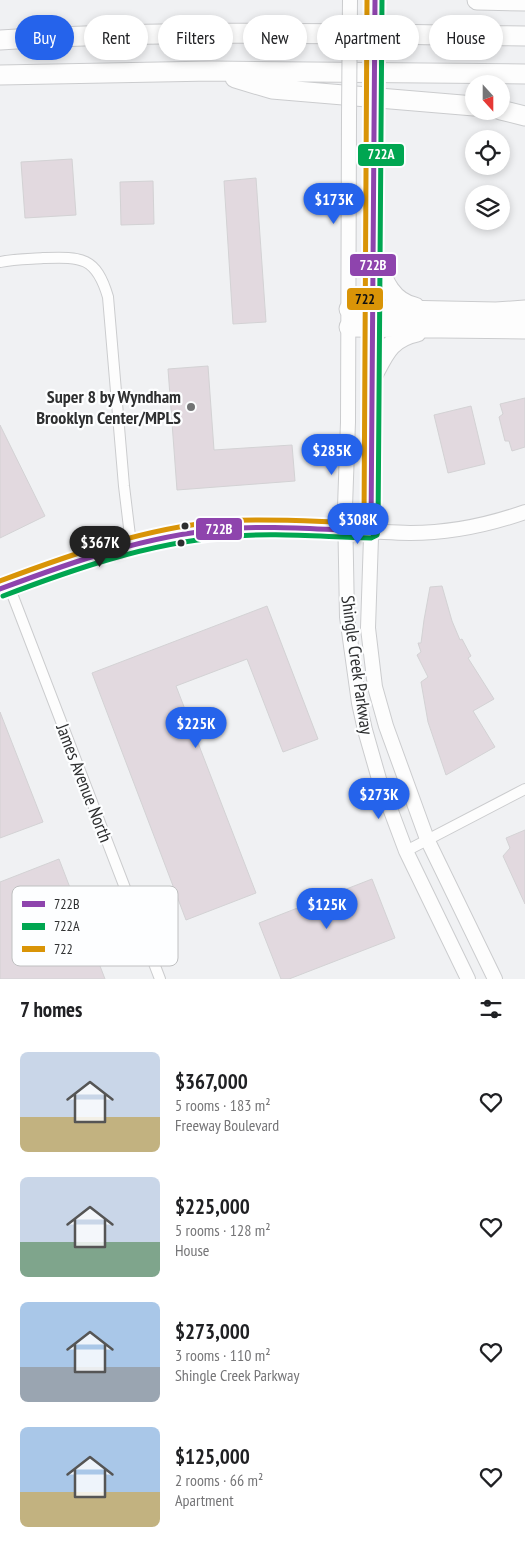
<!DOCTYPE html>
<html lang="en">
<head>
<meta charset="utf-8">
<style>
  body { margin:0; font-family:"PT Sans Narrow",sans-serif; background:#f6f6f6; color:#202124; height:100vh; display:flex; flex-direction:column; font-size:19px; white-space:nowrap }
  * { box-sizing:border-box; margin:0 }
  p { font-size:16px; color:#757577 }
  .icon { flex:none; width:28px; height:28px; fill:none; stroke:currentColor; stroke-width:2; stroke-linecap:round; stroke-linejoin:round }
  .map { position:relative; height:979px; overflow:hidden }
  .details { display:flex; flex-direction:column; background:#fff; flex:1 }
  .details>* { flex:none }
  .top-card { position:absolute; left:15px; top:15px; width:495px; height:45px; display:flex; gap:10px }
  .needle { width:32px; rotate:159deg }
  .fabs { position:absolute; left:465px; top:75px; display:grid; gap:10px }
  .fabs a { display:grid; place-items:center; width:45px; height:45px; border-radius:50%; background:#fff; box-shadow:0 2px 8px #0003; font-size:25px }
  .price { position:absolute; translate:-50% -42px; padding:0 11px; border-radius:18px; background:#2563eb; color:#fff; font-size:16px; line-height:32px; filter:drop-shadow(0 1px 2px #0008) }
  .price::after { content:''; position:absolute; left:50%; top:30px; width:15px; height:11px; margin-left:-8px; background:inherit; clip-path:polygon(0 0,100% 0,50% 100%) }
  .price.selected { background:#222; color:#fff }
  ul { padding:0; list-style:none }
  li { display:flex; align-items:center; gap:15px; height:125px; padding:0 20px }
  li span { display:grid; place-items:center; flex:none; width:140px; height:100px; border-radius:8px; color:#555 }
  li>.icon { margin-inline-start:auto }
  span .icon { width:60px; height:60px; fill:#fffc; stroke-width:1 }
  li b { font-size:21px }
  h2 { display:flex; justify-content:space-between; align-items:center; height:60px; padding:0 20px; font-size:21px }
  .pill { padding:0 18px; border-radius:22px; background:#fff; box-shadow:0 2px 8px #0003; font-size:18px; line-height:45px }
  .pill.selected { background:#2563eb; color:#fff }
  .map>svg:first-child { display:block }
  .building { fill:#e2d9df; stroke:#d3d2d4 }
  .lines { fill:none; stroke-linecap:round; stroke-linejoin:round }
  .street-casing { stroke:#cbccce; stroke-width:12 }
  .secondary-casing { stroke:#cbccce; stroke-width:16 }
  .highway-casing { stroke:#cbccce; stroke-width:21 }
  .street { stroke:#fdfdfd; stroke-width:10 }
  .secondary { stroke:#fdfdfd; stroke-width:14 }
  .highway { stroke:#fdfdfd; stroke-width:19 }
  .secondary-bridge-casing { stroke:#cbccce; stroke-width:16; stroke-linecap:butt }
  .secondary-bridge { stroke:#fdfdfd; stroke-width:14 }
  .bus-1-casing { stroke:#fdfeff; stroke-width:9 }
  .bus-2-casing { stroke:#fdfeff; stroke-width:9 }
  .bus-3-casing { stroke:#fdfeff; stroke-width:9 }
  .bus-1 { stroke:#8e44ad; stroke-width:5 }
  .bus-2 { stroke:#00a651; stroke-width:5 }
  .bus-3 { stroke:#d99407; stroke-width:5 }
  .poi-dot { fill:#727374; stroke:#fdfeff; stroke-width:2 }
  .bus-dot { fill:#2e2f30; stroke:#fdfeff; stroke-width:2 }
  .labels { text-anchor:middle; stroke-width:4.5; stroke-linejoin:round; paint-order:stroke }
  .poi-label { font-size:18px; font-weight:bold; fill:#2e2f30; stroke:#fdfeff; text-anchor:end }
  .street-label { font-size:18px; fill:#2e2f30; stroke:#fdfeff }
  .key { fill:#fdfeff; stroke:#bfc0c1; stroke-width:1 }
  .key-label { font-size:14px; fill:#2e2f30 }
  .line-badge { stroke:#fdfeff; stroke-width:2 }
  .badge-label { font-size:14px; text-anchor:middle; font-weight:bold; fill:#fff }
  .pale-badge-label { font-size:14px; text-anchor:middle; font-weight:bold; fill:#111 }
</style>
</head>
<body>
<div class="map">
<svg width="525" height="979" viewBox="0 0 525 979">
  <rect width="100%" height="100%" fill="#f0f1f3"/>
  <!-- building -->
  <path class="building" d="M72,159L76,215L25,218L21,162Z
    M256,178L266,322L233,324L224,181Z
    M153,181L154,224L121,225L120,182Z
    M208,366L214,450L292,445L295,481L177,490L168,369Z
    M525,398V447L512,451L509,441H505L499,417L503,414L500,404Z
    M471,406L485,464L448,473L434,415Z
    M0,425L45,516L0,538Z
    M442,586L452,621L460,640L462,639L471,656L468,658L494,699L473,711L495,747L446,775L428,722L421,682L428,677L417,655L421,652L418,643H421L424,620L430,587Z
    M267,606L318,739L283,752L247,659L176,686L256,893L186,920L92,673Z
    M0,712L43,822L0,838Z
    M525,830V904L503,856L510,848L506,838Z
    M59,859L105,979H0V882Z
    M372,879L395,938L289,979H281L259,923Z"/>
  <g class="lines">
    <!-- street casing -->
    <g class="street-casing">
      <path id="street" d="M0,262C14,259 29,259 43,258C81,257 96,256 108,297L124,486L131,544
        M9,586L160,979
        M406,851L525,789"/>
    </g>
    <!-- secondary casing -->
    <g class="secondary-casing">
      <path id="secondary" d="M349,117L348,422L345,507L347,617L359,703L365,730L379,779L406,851L468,979
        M374,141L372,507L368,628L375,687L386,726L427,839L495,979
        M0,589C43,573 87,555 132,543C173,533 217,528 259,527C310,526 360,532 410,533C450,533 488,525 525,512"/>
    </g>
    <!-- highway casing -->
    <g class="highway-casing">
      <path id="highway" d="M477,0L525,1
        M0,40C175,29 350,34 525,36
        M0,75L212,71L525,74
        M235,78L272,89L474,106
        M501,110L525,116
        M373,254C382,276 389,302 415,307
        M349,309L496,312L525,310
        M349,327L525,329
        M373,375C385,352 390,338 417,332"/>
    </g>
    <!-- street -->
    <use href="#street" class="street"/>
    <!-- secondary -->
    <use href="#secondary" class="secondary"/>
    <!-- highway -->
    <use href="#highway" class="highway"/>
    <!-- secondary-bridge casing -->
    <g class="secondary-bridge-casing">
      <path id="secondary-bridge" d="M349,117L350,0
        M374,141L375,0"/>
    </g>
    <!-- secondary-bridge -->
    <use href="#secondary-bridge" class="secondary-bridge"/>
    <!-- bus-1 casing -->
    <g class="bus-1-casing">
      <path id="bus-1" d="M0,589C72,562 145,536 223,529C272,525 322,530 371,531L375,0"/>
    </g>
    <!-- bus-2 casing -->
    <g class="bus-2-casing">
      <path id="bus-2" d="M3,596C74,569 146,544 222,537C272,532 322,537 371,538L377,535L378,531L382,0"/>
    </g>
    <!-- bus-3 casing -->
    <g class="bus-3-casing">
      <path id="bus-3" d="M0,581C72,554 146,528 223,521C270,518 317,522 364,523L367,0"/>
    </g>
    <!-- bus-1 -->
    <use href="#bus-1" class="bus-1"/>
    <!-- bus-2 -->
    <use href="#bus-2" class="bus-2"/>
    <!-- bus-3 -->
    <use href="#bus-3" class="bus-3"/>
  </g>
  <!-- markers -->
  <circle class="poi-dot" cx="191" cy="407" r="5"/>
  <g class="bus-dot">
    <circle cx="185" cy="526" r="4.5"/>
    <circle cx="181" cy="543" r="4.5"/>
  </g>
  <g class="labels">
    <!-- poi labels -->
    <g class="poi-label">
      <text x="181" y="403">Super 8 by Wyndham<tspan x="181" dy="21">Brooklyn Center/MPLS</tspan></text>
    </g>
    <!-- street labels -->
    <g class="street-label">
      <text transform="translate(357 665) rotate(82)" y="6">Shingle Creek Parkway</text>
      <text transform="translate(84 783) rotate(69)" y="6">James Avenue North</text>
    </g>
  </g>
  <!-- legend -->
  <rect x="12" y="886" width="166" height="80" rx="8" class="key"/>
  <rect x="22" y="901" width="23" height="6" fill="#8e44ad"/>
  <rect x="22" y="923" width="23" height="7" fill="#00a651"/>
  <rect x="22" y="946" width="23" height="6" fill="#d99407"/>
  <g class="key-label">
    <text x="54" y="909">722B</text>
    <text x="54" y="931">722A</text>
    <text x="54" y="954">722</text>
  </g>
  <g class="line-badge">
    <rect x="357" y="143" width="48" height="24" rx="5" fill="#00a651"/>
    <rect x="349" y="253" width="48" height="24" rx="5" fill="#8e44ad"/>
    <rect x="346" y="287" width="38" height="24" rx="5" fill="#d99407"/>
    <rect x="195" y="517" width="48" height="24" rx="5" fill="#8e44ad"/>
  </g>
  <g class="badge-label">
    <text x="381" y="159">722A</text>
    <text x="373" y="270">722B</text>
    <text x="219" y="534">722B</text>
  </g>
  <g class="pale-badge-label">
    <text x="365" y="304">722</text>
  </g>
</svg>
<div class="fabs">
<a><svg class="needle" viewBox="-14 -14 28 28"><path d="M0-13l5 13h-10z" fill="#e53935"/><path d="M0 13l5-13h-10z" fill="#757577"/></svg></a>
<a><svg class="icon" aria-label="locate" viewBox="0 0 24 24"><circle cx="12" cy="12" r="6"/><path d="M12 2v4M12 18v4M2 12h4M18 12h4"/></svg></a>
<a><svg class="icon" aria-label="layers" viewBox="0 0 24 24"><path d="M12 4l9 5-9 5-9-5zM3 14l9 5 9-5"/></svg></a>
</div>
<b class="price" style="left:334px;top:225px">$173K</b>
<b class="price" style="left:332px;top:476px">$285K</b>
<b class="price" style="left:358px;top:545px">$308K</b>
<b class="price selected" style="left:100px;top:568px">$367K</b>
<b class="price" style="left:196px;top:749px">$225K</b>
<b class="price" style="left:379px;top:820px">$273K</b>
<b class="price" style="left:327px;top:930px">$125K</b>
<div class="top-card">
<a class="pill selected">Buy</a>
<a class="pill">Rent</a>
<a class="pill">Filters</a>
<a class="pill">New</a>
<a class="pill">Apartment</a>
<a class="pill">House</a>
</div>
</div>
<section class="details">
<h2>7 homes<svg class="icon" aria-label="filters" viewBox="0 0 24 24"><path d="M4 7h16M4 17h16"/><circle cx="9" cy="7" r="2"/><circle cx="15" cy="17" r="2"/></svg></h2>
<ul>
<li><span style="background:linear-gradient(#c9d6e8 65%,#c2b280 0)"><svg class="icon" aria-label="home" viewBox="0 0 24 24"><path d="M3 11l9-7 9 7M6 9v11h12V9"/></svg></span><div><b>$367,000</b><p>5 rooms · 183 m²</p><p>Freeway Boulevard</p></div><svg class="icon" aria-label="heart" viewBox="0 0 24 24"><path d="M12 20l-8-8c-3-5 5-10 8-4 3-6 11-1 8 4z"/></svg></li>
<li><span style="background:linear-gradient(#c9d6e8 65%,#7fa58c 0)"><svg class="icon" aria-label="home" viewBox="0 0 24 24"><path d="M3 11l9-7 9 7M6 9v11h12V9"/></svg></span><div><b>$225,000</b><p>5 rooms · 128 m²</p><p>House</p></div><svg class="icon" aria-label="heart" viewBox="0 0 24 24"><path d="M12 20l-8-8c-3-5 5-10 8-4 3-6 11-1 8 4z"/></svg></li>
<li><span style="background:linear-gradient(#a9c7e8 65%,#9aa5b1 0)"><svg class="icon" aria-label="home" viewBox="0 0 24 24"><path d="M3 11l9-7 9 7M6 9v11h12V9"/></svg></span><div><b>$273,000</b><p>3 rooms · 110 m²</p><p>Shingle Creek Parkway</p></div><svg class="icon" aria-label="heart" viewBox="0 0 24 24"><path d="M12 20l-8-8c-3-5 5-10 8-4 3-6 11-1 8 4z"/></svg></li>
<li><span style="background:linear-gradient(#a9c7e8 65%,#c2b280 0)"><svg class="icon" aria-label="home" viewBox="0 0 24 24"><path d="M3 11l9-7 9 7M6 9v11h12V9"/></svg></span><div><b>$125,000</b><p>2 rooms · 66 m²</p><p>Apartment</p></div><svg class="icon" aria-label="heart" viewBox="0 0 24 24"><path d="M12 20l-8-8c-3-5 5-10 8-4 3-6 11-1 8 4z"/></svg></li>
</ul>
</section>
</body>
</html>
